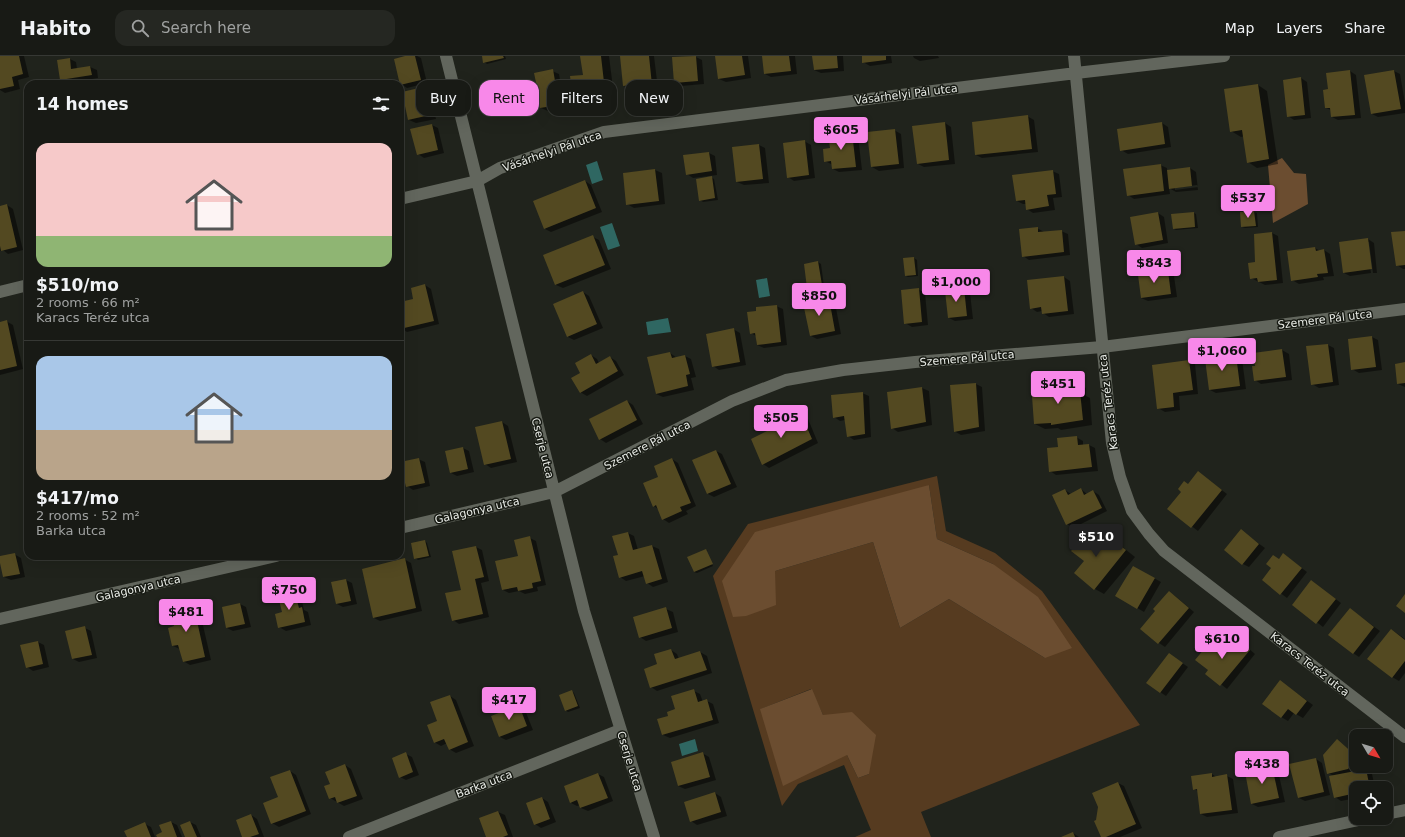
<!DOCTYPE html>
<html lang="en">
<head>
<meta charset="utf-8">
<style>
  body { margin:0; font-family:"DejaVu Sans",sans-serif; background:#252722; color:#f1f3f6; height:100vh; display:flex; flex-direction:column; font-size:15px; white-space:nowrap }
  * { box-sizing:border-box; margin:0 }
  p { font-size:13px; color:#9fa1a0 }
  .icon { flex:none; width:22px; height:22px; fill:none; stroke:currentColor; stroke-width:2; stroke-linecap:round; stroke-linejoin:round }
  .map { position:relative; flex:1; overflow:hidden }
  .drawer { position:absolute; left:24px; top:24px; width:380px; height:480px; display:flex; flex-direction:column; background:#181a15; border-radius:12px; box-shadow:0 4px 16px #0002,0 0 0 1px #363834 }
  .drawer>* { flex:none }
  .banner { position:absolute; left:416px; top:24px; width:380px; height:36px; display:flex; gap:8px }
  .needle { width:26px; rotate:128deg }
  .buttons { position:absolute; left:1349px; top:673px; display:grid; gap:8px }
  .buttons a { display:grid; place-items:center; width:44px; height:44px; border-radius:8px; background:#181a15; box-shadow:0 4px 16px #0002,0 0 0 1px #363834; font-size:20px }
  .price { position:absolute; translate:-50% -34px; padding:0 9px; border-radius:4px; background:#f888e9; color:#111; font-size:13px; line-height:26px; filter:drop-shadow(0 1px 2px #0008) }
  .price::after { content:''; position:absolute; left:50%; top:24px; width:12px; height:9px; margin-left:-6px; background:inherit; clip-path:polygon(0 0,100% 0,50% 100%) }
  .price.active { background:#222; color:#fff }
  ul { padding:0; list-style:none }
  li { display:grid; align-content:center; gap:8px; height:212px; padding:0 12px }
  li+li { border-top:1px solid #363834 }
  li span { display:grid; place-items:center; height:124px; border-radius:12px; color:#555 }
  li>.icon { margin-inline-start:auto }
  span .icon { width:72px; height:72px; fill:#fffc; stroke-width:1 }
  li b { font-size:17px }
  h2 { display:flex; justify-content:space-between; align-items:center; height:48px; padding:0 12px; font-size:17px }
  .tag { padding:0 14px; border-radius:12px; background:#181a15; box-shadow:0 4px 16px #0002,0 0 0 1px #363834; font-size:14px; line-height:36px }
  .tag.active { background:#f888e9; color:#111 }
  header { display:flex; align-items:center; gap:24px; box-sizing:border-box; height:56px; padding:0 20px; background:#181a15; border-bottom:1px solid #363834 }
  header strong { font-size:19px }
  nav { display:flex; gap:22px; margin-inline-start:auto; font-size:14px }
  .search { width:280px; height:36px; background:#252722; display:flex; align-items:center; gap:10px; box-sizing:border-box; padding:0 14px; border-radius:12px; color:#9fa1a0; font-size:15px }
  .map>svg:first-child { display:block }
  .green { fill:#563b20; fill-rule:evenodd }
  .forest { fill:#6b4d30 }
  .water { fill:#2f6762 }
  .shadow { fill:#0007; fill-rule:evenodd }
  .building { fill:#534921 }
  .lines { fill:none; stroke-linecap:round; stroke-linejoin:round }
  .minor { stroke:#62665d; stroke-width:12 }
  .labels { text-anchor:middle; stroke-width:3; stroke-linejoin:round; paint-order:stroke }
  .street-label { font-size:11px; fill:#e9ece7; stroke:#171a13 }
</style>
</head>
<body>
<header>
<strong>Habito</strong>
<div class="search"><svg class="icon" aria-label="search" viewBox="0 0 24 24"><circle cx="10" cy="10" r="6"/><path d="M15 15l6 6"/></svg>Search here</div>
<nav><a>Map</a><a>Layers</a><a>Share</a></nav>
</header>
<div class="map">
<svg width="1405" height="781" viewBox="0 0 1405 781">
  <rect width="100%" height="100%" fill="#20231c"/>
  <!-- green -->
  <path class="green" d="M937,420L946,475L995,497L1042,535L1140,669L921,756L931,781H855L871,774L844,709L798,728L782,750L713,520L748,468ZM929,429L937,483L993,508L1045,602L949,543L900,572L873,486L775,515ZM811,633L823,659L869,718L858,722L847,699L761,653Z"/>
  <!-- forest -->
  <path class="forest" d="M1282,102L1294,117L1306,118L1308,148L1273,167L1268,109Z
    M929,429L937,483L993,508L1038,541L1072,592L1045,602L949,543L900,572L873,486L775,515L776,549L746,560L733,561L722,525L755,476Z
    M812,633L823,659L852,656L876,679L869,718L858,722L847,699L783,730L760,653Z"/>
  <!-- water -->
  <path class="water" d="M597,105L603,124L592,128L586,109Z
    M612,167L620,190L608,194L600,171Z
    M767,222L770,240L759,242L756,224Z
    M668,262L671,276L648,279L646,266Z
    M695,683L698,695L682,700L679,688Z"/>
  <!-- shadow -->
  <path class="shadow" d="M0,0H24L29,21L18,24L20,33L5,37L0,34Z
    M409,0H417L421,2L427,27L407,32L401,28Z
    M483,0H505L506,3L487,8L484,6Z
    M581,0H609L614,40L598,41L600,55L584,57L575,52L584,20Z
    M621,0H654L658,33L641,35L637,33H630L624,30Z
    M716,0H748L751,22L726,26L719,23Z
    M763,0H795L797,18L771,21L765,18Z
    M813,0H843L844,15L821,17L814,14Z
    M863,0H891L892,7L870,10L863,6Z
    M913,0H938L939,2L920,5L914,2Z
    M696,1L702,4L704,28L681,30L675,26Z
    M70,3L76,6L77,13L90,11L97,14L98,22L68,27L61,23Z
    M552,15L559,18L565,52L548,55L541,52L540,46L537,44L539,37Z
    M1350,15L1356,19L1361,62L1338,64L1332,61L1331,54L1326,52L1329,34Z
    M1394,15L1400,18L1405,47V57L1378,61L1372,58Z
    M1301,22L1307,26L1311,62L1294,64L1288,60Z
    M1258,29L1267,35L1278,108L1257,112L1248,106L1244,80L1241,81L1231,75Z
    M423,32L429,35L436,63L416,67L409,64L403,37Z
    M1027,60L1034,64L1038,96L982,102L976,99Z
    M945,67L951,71L955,108L924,111L918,108Z
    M1162,67L1168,71L1171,91L1128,98L1121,94Z
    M432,69L438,72L444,97L424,102L418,98Z
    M894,74L901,78L904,112L879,115L872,111L868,77Z
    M852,77L858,80L862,114L839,116L833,113V109L825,105Z
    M804,85L811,89L815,122L794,125L788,121Z
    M759,89L765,92L769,127L744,129L737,126Z
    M400,93L403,106L400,107Z
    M709,97L715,100L717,119L693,122L687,118Z
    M1160,109L1167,112V115L1190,112L1196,116L1198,134L1176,136L1169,132L1170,138L1134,143L1128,139ZM1197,129L1198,131L1175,134V132Z
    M655,114L662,117L665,148L634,152L627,148L624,117Z
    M1052,115L1059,118L1062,141L1053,142L1055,154L1033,157L1027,153L1026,148H1023L1017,145Z
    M711,121L714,123L718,144L703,146L700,144Z
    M585,125L591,129L602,156L551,176L545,173Z
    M7,149L13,153L23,194L8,198L3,194L0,195V151Z
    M1254,156L1257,157L1258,171L1245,172L1242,171Z
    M1158,157L1164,161L1168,187L1142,192L1136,188Z
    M1194,157L1196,158L1198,172L1176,174L1174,173Z
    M1037,172L1044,176L1061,175L1068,178L1070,199L1029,204L1023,200Z
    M1405,176V213H1403L1397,209Z
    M1272,177L1278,180L1283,227L1265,229L1251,222L1256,207Z
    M593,181L599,184L611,213L563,232L556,229L545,200Z
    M1368,183L1374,187L1377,217H1373L1369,186H1367L1371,217L1350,220L1344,217Z
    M1315,192L1320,195L1324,194L1330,198L1334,220L1323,221L1324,224L1299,228L1292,224Z
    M914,202L917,204L918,220L908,221L906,220Z
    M818,206L821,208L824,230L811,233L808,231L805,209Z
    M1168,216L1174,220L1177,241L1148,245L1141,242Z
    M1064,221L1070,225L1074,258L1049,261L1043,257L1042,255L1037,256L1031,252Z
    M425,229L431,233L439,268L407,276L401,272L400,247L414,244Z
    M918,233L925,237L928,269L912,271L905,267Z
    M964,233L970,237L973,263L955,265L949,262Z
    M583,236L589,240L603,272L574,284L568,281Z
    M829,243L835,247L841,278L817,283L811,280Z
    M776,250L783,253L787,289L764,292L757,289L756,280L751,277L758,255Z
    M6,265L13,269L23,313L0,319V267Z
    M733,273L740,277L746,309L719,314L713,310Z
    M1372,281L1378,284L1382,314L1359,317L1352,313L1349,284Z
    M1328,289L1334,292L1339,329L1319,332L1312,328Z
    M1282,294L1289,298L1292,324L1261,328L1255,324L1256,310L1254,298Z
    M670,297L677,302L685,300L691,303L696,321L691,322L694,334L663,341L656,338Z
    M591,299L597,303L599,307L610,301L616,305L624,319L587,340L580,336L582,317Z
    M1236,300L1242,303L1246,333L1216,337L1210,334Z
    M1188,305L1195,308L1198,338L1179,340L1180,354L1165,356L1158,352Z
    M1405,307V331L1398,328Z
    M1076,326L1086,332V340L1090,342L1092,369L1061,374L1058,372L1045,373L1035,368L1051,339L1050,329Z
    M976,328L982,331L985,375L961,379L954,375L951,330Z
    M922,332L929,335L932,369L898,376L892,372L888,337Z
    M862,337L869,340L871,381L854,384L848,380L845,364L840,365L834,361Z
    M627,345L633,349L643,368L606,387L600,383Z
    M801,359L808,363L818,387L769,412L763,408Z
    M502,366L508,370L517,406L491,412L485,408Z
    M1076,381L1083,385V389H1089L1095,392L1098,415L1056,419L1050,415L1059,392Z
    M463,392L469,395L474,416L457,420L451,417Z
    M716,395L722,398L737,431L714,441L708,438L693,405Z
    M418,403L425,406L430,430L413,434L407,430Z
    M672,403L678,407L696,450L686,455L688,458L669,467L663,463L658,453L654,450L660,421Z
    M1198,416L1227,438L1198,475L1169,453Z
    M1081,433L1087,438L1093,435L1099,439L1107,455L1073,472L1067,468L1065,434L1071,438Z
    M1241,475L1265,492L1249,511L1243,508Z
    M1088,476L1101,484L1105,479L1115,485L1135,501L1104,538L1095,533L1085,505Z
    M628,477L634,480L638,494L652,490L659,493L668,526L653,531L647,527L645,520L626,525L620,521L619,500Z
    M530,482L536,485L546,529L537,531L538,535L525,538L519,535L509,537L503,534L519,500Z
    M425,485L427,487L431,501L418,504L415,502Z
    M476,491L482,494L489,525L481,527L489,561L459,568L453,564Z
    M706,494L708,495H706L713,510L697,517L694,516Z
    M14,498L21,502L25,521L11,524L4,521L0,501Z
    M1283,498L1307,516L1287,542L1263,524Z
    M93,500H108L97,502Z
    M404,503L411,507L422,555L380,565L374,562Z
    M1134,511L1161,526L1144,556L1117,540Z
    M346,524L352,527L357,548L343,551L337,548Z
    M1312,525L1341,547L1323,571L1293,548Z
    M1169,536L1175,540L1194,556L1165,591L1159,587L1157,555Z
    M295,538L301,541L304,554L308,556L311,569L286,575L279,571L283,557Z
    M193,548L199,552L211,604L190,609L183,605L180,593L173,590L175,571Z
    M240,548L246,551L251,571L233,575L227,572Z
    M666,553L673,556L678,576L646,585L640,581Z
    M1350,553L1380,575L1359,601L1353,597Z
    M85,572L91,575L97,602L79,606L73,603Z
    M1392,574L1405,583V617L1399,625L1392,621Z
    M38,586L44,589L49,611L33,615L27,611Z
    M1241,586L1255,598L1227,633L1207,617L1209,614L1215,592L1222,598Z
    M671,594L677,598L679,603L700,596L707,600L712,617L657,635L651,631L658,609Z
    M1175,602L1188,611L1166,640L1160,636Z
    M1281,626L1313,649L1303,662L1294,657L1288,665L1281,661Z
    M571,635L574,637L580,652L568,656L565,654Z
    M694,635L700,638L703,646L707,645L713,648L719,667L670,682L663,679L659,664L669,660Z
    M450,640L456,644L474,690L456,697L449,693L447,687L441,690L434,686L439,665Z
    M519,650L525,654L533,674L506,684L500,681L492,660Z
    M1337,685L1356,699V710H1360L1355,716L1366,714L1372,718L1375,732H1356V742L1341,745L1335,741L1334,720L1328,717Z
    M702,697L709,701L716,724L685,733L678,730Z
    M406,698L412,701L419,719L406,724L400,721Z
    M1316,703L1322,707L1330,739L1305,745L1299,742Z
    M345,709L351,713L363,743L344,750L330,742L331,728Z
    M1272,711L1278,715L1285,746L1258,751L1252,748Z
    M290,715L296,719L311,758L279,771L272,767Z
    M598,718L604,721L613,745L588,755L581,752L580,749L577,750L571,747Z
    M1212,718L1216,721L1227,720L1233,723L1238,757L1207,761L1201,758L1198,735L1194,733Z
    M1118,727L1124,730L1142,772L1120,781H1102L1097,764Z
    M715,737L721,741L727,760L697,769L691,765Z
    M542,742L548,746L556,766L541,772L535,768Z
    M498,756L505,759L513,781H487L480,763Z
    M251,759L257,763L264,781H243Z
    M171,766L177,769L182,781H158Z
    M190,766L196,769L201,781H186Z
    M145,768L151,771L155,781H128Z
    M1073,777L1079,781H1063Z"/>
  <!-- building -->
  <path class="building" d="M0,0H19L23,18L12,21L14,30L0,33Z
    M405,0H415L421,24L400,29L394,3Z
    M482,0H503L504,2L483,7Z
    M580,0H601L605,35L589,36L591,50L574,52L570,20L583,19Z
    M620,0H649L652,29L633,32V29L623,30Z
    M696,0L698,25L674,27L672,1Z
    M715,0H742L745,19L718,23Z
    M762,0H789L791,15L764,18Z
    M812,0H837L838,12L814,14Z
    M862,0H886V4L862,7Z
    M70,2L71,13L90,10L92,19L60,24L57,4Z
    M553,13L559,49L540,52L539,44L536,45L535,37L538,36L534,17Z
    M1350,14L1355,59L1331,61L1330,52H1325L1323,34L1328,33L1326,17Z
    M1394,14L1401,53L1371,58L1364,19Z
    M1301,21L1305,59L1287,61L1283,24Z
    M1258,28L1269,103L1247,107L1242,74L1230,76L1224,33Z
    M423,31L430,59L408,64L402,36Z
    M1028,59L1032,93L975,99L972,66Z
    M945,66L949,104L917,108L912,70Z
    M1162,66L1165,88L1120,95L1117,73Z
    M432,68L438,94L417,99L410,73Z
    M895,73L899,108L871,111L867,76Z
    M852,76L856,111L832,113L831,105L824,106L823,93L830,92L828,79Z
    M805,84L809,119L787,122L783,87Z
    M759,88L763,123L736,126L732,91Z
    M709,96L712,115L686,119L683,99Z
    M1161,108L1164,135L1127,140L1123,113Z
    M1190,111L1192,130L1169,133L1167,114Z
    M655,113L659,145L626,149L623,117Z
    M1053,114L1056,138L1047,139L1049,150L1026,154L1025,144L1016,145L1012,119Z
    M712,120L715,142L699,145L696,123Z
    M585,124L596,152L544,173L533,145Z
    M7,148L17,191L1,195L0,190V150Z
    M1254,155L1256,170L1241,171L1240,156Z
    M1158,156L1163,184L1135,189L1130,161Z
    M1194,156L1195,171L1173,173L1171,158Z
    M1038,171V176L1062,174L1064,196L1022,201L1019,173Z
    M1405,175V209L1396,210L1391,176Z
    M1272,176L1277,224L1258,226L1257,222L1250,223L1248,207L1255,206L1254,178Z
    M593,179L605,209L555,229L543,199Z
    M1368,182L1372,213L1343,217L1339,186Z
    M1315,191L1316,195L1324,193L1328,217L1317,218L1318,221L1291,225L1287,195Z
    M914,201L916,219L905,220L903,202Z
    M818,205L822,229L807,232L804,208Z
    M1168,215L1171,238L1141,242L1138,219Z
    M1064,220L1068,255L1042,258L1041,251L1030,253L1027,224Z
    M425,228L434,265L400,273V246L413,243L411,232Z
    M919,232L922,266L904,268L901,234Z
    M964,232L967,260L948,262L945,235Z
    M583,235L597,268L567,281L553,248Z
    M829,242L835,275L810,280L803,247Z
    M777,249L781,286L757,289L755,277L750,278L747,256L756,255V251Z
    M28,257V272H27L24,258Z
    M7,264L17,310L0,314V266Z
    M734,272L740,306L712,311L706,278Z
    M1372,280L1376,311L1351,314L1348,283Z
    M1328,288L1333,326L1311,329L1306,290Z
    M1282,293L1286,321L1254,325L1252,310H1255L1253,297Z
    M670,296L672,302L685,299L690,318L686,319L688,330L656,338L647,301Z
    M591,298L596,308L610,300L618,315L580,337L571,322L580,317L575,307Z
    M1236,299L1240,330L1209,334L1205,303Z
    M1189,304L1193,334L1173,337L1174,351L1157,353L1152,309Z
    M1405,306V327L1397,328L1395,308Z
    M1076,325L1077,336L1080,335L1083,364L1051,369V367L1034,368L1032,340L1050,338L1049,328Z
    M976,327L979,371L954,376L950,329Z
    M922,331L926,366L891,373L887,336Z
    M863,336L865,378L847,381L844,360L833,362L831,339Z
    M627,344L637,364L599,384L589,363Z
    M801,358L812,383L762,409L751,383Z
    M502,365L511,403L484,409L475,371Z
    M1077,380L1078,389L1089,388L1092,411L1049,416L1047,392L1058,391L1057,382Z
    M463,391L468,413L450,417L445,395Z
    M716,394L731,428L707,438L692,404Z
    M419,402L425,427L406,431L400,406Z
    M672,402L691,447L680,451L682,455L662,464L656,449L653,451L643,427L658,421L654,410Z
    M1198,415L1222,434L1191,472L1167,453L1181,436L1178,433L1184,425L1188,428Z
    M1081,432L1084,439L1093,434L1102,452L1066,469L1052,439L1065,433L1068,439Z
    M1241,473L1259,488L1242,509L1224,494Z
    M1088,475L1100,484L1105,478L1126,494L1094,534L1074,517L1084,505L1071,495Z
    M628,476L633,494L652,489L662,523L646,528L642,515L619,522L613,500L618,499L612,480Z
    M530,480L541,525L532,527L533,532L518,535L517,531L502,534L495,505L518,500L514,484Z
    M425,484L429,500L414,503L411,487Z
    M476,490L484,521L475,523L483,558L452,565L445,537L461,534L452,495Z
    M706,493L713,508L694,516L687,501Z
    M15,497L20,518L3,521L0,507V500Z
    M1283,497L1302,512L1280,539L1262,524L1271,512L1266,508L1273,499L1279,503Z
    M405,502L416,552L373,562L362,513Z
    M1133,510L1155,522L1137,553L1115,540Z
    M346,523L351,545L336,548L331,526Z
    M1311,524L1336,543L1316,568L1292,549Z
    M1169,535L1189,552L1158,588L1140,573L1155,555L1153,553Z
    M295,537L299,552L302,551L305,566L278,572L275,558L282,556L278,540Z
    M1405,538V557L1396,550Z
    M193,547L205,601L183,606L178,589L172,590L168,572L174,570L170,552Z
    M240,547L245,568L226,572L222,551Z
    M666,551L672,572L639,582L633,561Z
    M1350,552L1374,571L1353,598L1328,579Z
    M85,570L92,599L72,603L65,575Z
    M1391,573L1405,584V605L1392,622L1367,603Z
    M1235,581L1250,594L1220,630L1205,618L1208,614L1195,604L1209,587L1222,598Z
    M38,585L43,608L26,612L20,589Z
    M671,593L675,603L700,595L707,614L650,632L644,613L657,608L654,598Z
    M1169,597L1183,607L1160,637L1146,627Z
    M1280,624L1307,645L1296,659L1288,653L1281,662L1262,648Z
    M694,633L698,646L707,643L713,664L662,679L657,663L668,660L667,656L675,653L671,640Z
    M572,634L578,650L565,655L559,639Z
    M450,639L468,686L449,694L444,683L434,687L427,669L437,665L430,646Z
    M519,649L527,670L499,681L491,660Z
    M1337,683L1356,700V704L1348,713L1327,718L1323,699Z
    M406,696L413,716L399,722L392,702Z
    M703,696L710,721L678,730L671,706Z
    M1316,702L1324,736L1298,742L1289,708Z
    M345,708L357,740L337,747L335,741L329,743L324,730L330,728L325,716Z
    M1272,710L1279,742L1251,748L1245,716Z
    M1366,713L1370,732H1356V737L1334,742L1329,720Z
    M290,714L306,755L271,768L263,747L278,741L270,721Z
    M598,717L608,742L580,752L577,744L570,747L564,730Z
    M1212,717V721L1227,718L1232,754L1200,758L1197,733L1193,734L1191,720Z
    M1118,726L1136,768L1106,781H1101L1094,765L1096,764L1098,751L1092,737Z
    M715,736L721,756L690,766L684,746Z
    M542,741L550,763L534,769L526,747Z
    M498,755L508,779L503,781H486L479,762Z
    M251,758L259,778L250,781H242L236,764Z
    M171,765L177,781H157L156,779L162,776L159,769Z
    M190,765L197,781H185L180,769Z
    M145,766L151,781H127L124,775Z
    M1073,776L1075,781H1061Z"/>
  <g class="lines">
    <!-- minor -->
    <path class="minor" d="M446,0L584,555L654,781
      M1074,0L1112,387L1120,421L1132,455L1149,478L1164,495L1405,681
      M400,143L477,125L500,112L604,76L1076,17L1224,0
      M0,236L28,229
      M400,472L554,436L732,345L786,324L843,314L915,306L1102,291L1405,253
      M0,563L276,500
      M1386,758L1405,754
      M349,781L620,674
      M1279,781L1368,762"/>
  </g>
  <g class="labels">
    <!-- street labels -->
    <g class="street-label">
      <text transform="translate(906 38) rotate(-7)" y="4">Vásárhelyi Pál utca</text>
      <text transform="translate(552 95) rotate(-19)" y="4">Vásárhelyi Pál utca</text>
      <text transform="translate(1325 263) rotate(-7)" y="4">Szemere Pál utca</text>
      <text transform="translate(967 302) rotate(-5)" y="4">Szemere Pál utca</text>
      <text transform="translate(1108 346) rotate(-97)" y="4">Karacs Teréz utca</text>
      <text transform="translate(647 389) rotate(-27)" y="4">Szemere Pál utca</text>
      <text transform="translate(543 392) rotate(76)" y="4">Cserje utca</text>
      <text transform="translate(477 454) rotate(-13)" y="4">Galagonya utca</text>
      <text transform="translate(138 532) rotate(-13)" y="4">Galagonya utca</text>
      <text transform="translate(1310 608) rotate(38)" y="4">Karacs Teréz utca</text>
      <text transform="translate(630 705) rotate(73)" y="4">Cserje utca</text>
      <text transform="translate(484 728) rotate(-21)" y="4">Barka utca</text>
    </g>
  </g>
</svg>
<div class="buttons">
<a><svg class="needle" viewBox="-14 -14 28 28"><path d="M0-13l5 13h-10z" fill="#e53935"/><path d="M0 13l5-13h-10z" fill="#9fa1a0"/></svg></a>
<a><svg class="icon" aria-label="locate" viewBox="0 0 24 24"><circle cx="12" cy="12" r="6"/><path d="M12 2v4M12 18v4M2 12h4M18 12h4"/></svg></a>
</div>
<b class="price" style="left:841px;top:95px">$605</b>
<b class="price" style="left:1248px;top:163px">$537</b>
<b class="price" style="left:1154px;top:228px">$843</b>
<b class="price" style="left:956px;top:247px">$1,000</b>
<b class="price" style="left:819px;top:261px">$850</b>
<b class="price" style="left:1222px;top:316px">$1,060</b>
<b class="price" style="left:1058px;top:349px">$451</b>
<b class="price" style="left:781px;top:383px">$505</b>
<b class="price active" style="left:1096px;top:502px">$510</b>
<b class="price" style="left:289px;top:555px">$750</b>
<b class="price" style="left:186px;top:577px">$481</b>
<b class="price" style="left:1222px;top:604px">$610</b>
<b class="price" style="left:509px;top:665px">$417</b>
<b class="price" style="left:1262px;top:729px">$438</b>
<div class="banner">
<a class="tag">Buy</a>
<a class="tag active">Rent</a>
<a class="tag">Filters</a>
<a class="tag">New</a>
</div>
<section class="drawer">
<h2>14 homes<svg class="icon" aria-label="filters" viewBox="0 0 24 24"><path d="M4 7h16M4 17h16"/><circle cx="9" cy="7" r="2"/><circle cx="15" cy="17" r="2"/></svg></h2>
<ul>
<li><span style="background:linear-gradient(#f6c9c9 75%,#8fb573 0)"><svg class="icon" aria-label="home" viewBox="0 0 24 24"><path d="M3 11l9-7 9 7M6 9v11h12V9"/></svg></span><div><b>$510/mo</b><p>2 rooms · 66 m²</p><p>Karacs Teréz utca</p></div></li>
<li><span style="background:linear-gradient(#a9c7e8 60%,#b9a48a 0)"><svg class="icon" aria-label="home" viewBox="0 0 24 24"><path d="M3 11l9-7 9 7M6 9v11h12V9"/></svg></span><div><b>$417/mo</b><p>2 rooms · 52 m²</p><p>Barka utca</p></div></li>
</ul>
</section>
</div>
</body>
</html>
